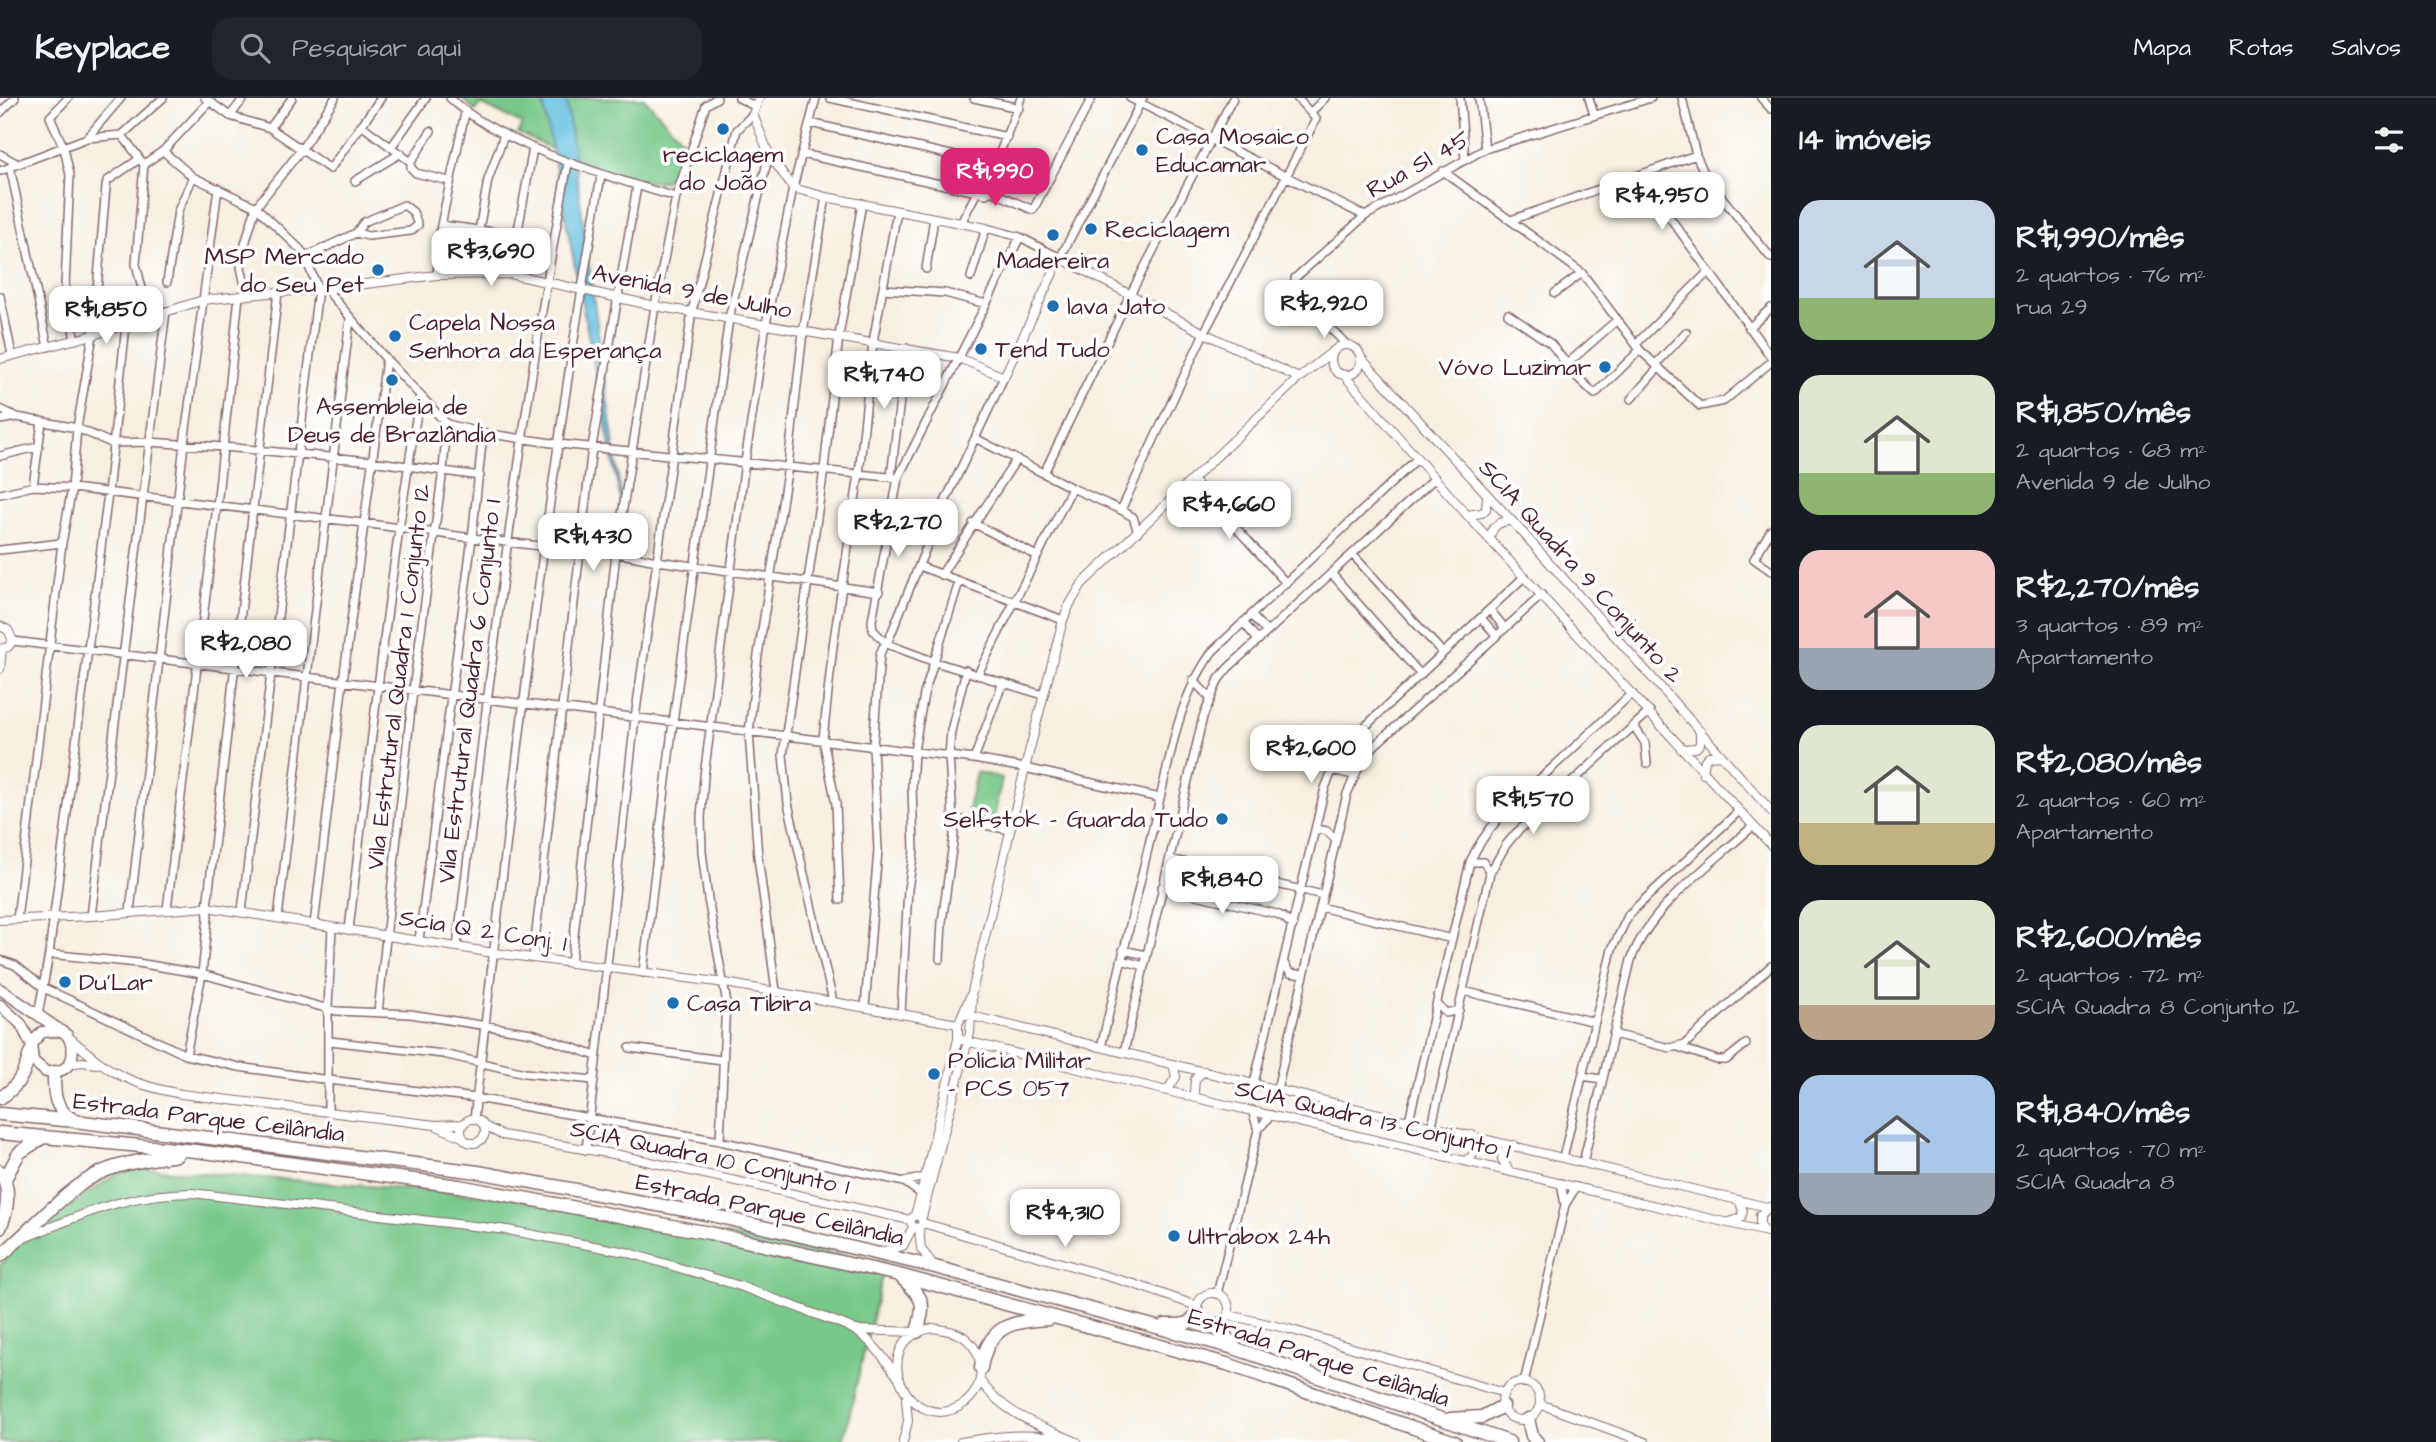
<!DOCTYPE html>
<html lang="pt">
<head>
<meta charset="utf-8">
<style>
  body { margin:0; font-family:"Architects Daughter",sans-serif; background:#20242c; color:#f1f3f6; height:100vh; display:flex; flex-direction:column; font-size:26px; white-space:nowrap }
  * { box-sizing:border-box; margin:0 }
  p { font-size:23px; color:#9ea1a6 }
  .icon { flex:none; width:38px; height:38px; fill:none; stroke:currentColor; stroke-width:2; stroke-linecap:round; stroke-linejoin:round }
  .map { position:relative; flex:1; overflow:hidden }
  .panel { display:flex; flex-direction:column; background:#171b24; width:665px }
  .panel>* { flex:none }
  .price { position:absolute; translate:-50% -60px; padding:0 16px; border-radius:14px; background:#fff; color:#222; font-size:23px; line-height:46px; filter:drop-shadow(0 2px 4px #0008) }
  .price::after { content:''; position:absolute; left:50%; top:42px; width:21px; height:16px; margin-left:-10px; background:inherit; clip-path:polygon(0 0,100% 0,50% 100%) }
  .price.on { background:#db2777; color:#fff }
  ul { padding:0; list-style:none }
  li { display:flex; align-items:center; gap:21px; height:175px; padding:0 28px }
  li span { display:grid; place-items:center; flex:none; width:196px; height:140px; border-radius:21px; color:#555 }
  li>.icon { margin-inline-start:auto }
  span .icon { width:84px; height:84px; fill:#fffc; stroke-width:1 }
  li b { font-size:30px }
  h2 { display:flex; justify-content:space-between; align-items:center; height:84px; padding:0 28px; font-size:30px }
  header { display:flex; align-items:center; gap:42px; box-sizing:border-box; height:98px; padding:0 35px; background:#171b24; border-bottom:2px solid #363941 }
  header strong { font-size:33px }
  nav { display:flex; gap:38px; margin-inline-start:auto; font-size:24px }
  .search { width:490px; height:63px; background:#20242c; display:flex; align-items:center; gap:18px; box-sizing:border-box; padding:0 24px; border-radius:21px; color:#9ea1a6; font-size:26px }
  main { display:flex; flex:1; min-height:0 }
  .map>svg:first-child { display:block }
  .green { fill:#77c889; stroke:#60745a; stroke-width:2 }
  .water { fill:#62c0e0; stroke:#567086; stroke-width:2 }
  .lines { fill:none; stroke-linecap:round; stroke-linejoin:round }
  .minor-casing { stroke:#87686a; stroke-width:10 }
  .tertiary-casing { stroke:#87686a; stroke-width:10 }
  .primary-casing { stroke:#87686a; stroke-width:13 }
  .motorway-casing { stroke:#87686a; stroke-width:15 }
  .minor { stroke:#fff; stroke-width:7 }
  .tertiary { stroke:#fff; stroke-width:8 }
  .primary { stroke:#fff; stroke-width:10 }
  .motorway { stroke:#fff; stroke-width:12 }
  .poi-dot { fill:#1f6fb2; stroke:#fff; stroke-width:2.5 }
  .labels { text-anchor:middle; stroke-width:7; stroke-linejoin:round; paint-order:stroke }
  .poi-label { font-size:24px; fill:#4a1f2b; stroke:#fff; text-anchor:start }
  .street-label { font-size:24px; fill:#4a1f2b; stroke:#fff }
</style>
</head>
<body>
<header>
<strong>Keyplace</strong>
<div class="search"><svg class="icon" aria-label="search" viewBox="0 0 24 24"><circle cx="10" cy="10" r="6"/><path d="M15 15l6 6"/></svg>Pesquisar aqui</div>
<nav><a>Mapa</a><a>Rotas</a><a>Salvos</a></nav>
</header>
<main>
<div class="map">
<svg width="1771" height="1344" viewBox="0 0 1771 1344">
  <rect width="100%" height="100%" fill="#fff"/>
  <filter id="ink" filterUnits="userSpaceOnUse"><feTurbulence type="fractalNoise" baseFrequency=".0143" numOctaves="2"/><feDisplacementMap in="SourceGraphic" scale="14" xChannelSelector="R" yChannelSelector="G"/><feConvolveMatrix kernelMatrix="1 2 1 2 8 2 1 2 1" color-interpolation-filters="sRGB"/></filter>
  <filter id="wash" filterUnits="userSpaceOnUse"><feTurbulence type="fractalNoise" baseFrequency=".00686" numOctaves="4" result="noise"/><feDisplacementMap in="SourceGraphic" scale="28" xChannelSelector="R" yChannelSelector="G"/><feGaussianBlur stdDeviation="1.57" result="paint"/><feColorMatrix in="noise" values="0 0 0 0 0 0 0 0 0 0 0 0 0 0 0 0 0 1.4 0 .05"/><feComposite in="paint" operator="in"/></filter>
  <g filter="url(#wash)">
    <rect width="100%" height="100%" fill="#f7efe0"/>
    <!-- green -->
    <path class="green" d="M462,0H644L688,48L677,69L665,83C615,89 563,55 518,35L522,26L481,6L475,13Z
      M976,674L1002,680L993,723L967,717Z
      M126,1069L518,1100L885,1165L843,1344H0V1168L15,1147Z"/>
    <!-- water -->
    <path class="water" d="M542,0H566L623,415Z"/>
  </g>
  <g filter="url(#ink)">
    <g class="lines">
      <!-- minor casing -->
      <g class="minor-casing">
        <path id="minor" d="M68,0L50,19L64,50L70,77L65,188L75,242
          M205,0L230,18L270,30L330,71L381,0
          M450,0C474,23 503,36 533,50C580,70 627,85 676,99
          M739,0L754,8
          M830,0L1007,39
          M974,0L1019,10
          M1130,0L1365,118
          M1460,0L1465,62
          M1479,0L1485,51
          M1589,0L1594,17
          M1682,0L1696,57L1707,81L1771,160
          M1761,0L1771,11
          M1311,14L1325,0
          M0,15L15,0
          M230,18L244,0
          M810,25L995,67
          M361,27L411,64V70L416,75L449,83
          M270,30L292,0
          M122,37L142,64
          M87,40L121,0
          M392,48L426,0
          M163,53L193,79L256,109L300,151L305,159L318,191L242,813
          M0,56L18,66
          M802,56L977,94
          M411,64L431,33
          M10,69L48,249
          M0,73L87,40L122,37L163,0
          M1443,73L1582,175L1640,252L1700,308L1724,303L1771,264
          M1639,77L1771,259
          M355,83L401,55
          M991,93L995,67L1021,0
          M1511,122L1696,57
          M961,125L977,94L986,96L991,93L1033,112L1092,0
          M441,127L517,137
          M479,132L488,82L504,37
          M1020,139L898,380L872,523L873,532L887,546L935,564L1043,597
          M305,159L356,135L368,138L411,133L418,127L413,114L404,107L364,124L356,135
          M926,171L934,120
          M510,176L533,50
          M437,177L441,127L465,15
          M971,179L986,130L1020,139L1060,160L1143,0
          M167,184L178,113L193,79
          M326,191L386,261L447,326
          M883,191L945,195L986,206
          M1555,195L1582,175
          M247,197L241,169L245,146L256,109L301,52L335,0
          M0,198L12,257
          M1508,216L1551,246L1577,279L1595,296L1640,252
          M149,219L136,166L144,66L163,53L209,4
          M1749,230L1771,210
          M1636,246L1708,174
          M1347,247L1296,196L1295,180L1365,118L1485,51L1651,0
          M1567,266L1617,222
          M1656,266L1686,234
          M1631,301L1659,269
          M0,311L17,319L77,330L111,345L148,344L224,349L371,363L480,378
          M0,322L17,319
          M447,326L483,335L559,346L898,380
          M975,340L1072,390L1121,412L1133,419L1138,434
          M0,358L37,349
          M1044,375L1130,197L1233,0
          M891,379L906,250
          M1193,382L1286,485
          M33,388L42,324
          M0,396L33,388L72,390L363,425L472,440L582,453L616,455L657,463L879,494
          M1121,412L1204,235L1316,21L1297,0
          M973,425L1037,458
          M1771,432L1754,461L1771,473
          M0,452L62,445
          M1352,456L1443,555
          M919,468L1063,522
          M1331,475L1421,577
          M941,477L1016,362
          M1490,512L1504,529
          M1251,517L1267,534
          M1481,520L1496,537
          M1243,524L1258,542
          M13,543L974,661L1025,670L1160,700
          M978,576L1072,390
          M1193,582L1210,600
          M1634,628L1645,645L1647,665
          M974,661L1003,584
          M1331,672L1354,677
          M955,721L1010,732
          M1315,731L1327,733L1336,742
          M1170,761L1323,797
          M1470,764H1484L1490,775
          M1162,789L1277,816L1283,819L1293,828
          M840,802L836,706L823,641L833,548L859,376L873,244L897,113
          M1320,809L1452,841
          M167,811L217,408L239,198
          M130,813L184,346L218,90
          M91,818L166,213
          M278,820L350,221
          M17,821L62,445L72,390L77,330L93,237L106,89L107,83L138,62
          M314,827L343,583L386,261
          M349,832C370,653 390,474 420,297
          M419,842L472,440L483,335
          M457,849C489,587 519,325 568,65
          M1123,852L1146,857
          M49,856L138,865L202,876L336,913L410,916L532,935L596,958
          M533,860L592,349L637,88
          M940,861L942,824L954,737L949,658L951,633L966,572
          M0,862L15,867L44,890L186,957L239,969L329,982L476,1000L720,1043L904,1084L921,1096
          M1121,862L1144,868
          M571,865L616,455L655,208L676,99L706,7L717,0
          M1284,865L1290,875L1303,877
          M643,875L673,624L729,220L769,56
          M776,893L758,759L749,634L758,557L788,368L803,234L826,99
          M1463,893L1595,924
          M833,904L788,705L783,657L824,371L839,238L862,105
          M1437,906L1446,915L1459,912
          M865,909L878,752L873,648L880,556L883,549L887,546L943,408L1004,279
          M378,914L413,592L443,372L447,326
          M901,916L908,791L914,753L912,688L914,653L924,596L959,484
          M38,917L49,856L108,395L126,227
          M1613,936L1670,950L1685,946L1771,868
          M330,943L443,956L525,975L593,982
          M1101,949L1174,641C1182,608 1193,580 1213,553L1417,361
          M1678,949L1717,962H1726L1746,946
          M630,950L722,962
          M1124,954L1203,619L1219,581L1228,570L1435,380
          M186,957L202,876L208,819L207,809L278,194
          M1582,978L1602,981
          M1254,985L1325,690L1338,659L1353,640L1525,478
          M1277,991L1347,696L1361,664L1374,648L1542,497
          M1252,1012L1258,1032
          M328,1013V909L332,830
          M474,1021C511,706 546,390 601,78
          M1409,1022L1470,764C1487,725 1521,698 1552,670C1579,645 1606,620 1632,595
          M1432,1027L1490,775L1506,747L1516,735L1650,613
          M720,1043L726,900L708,801L702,754L701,720L704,678L745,364L766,226L793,90L816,0
          M586,1052L635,620L692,213L737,32L753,16
          M1563,1060L1612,851L1629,816L1739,713
          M1583,1065L1631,862C1650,808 1712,766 1753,728
          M904,1084L925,1079
          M1561,1085L1565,1107
          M1217,1196L1258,1032L1271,1017
          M1524,1285L1565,1107L1576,1089"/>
      </g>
      <!-- tertiary casing -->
      <g class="tertiary-casing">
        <path id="tertiary" d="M759,0L753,16L769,56L793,90L826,99L986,130
          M1331 262a15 15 0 1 1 30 0a15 15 0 1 1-30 0Z
          M1361,260L1523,435L1771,713
          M0,261L93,237L203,202L278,194L326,191L437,177L510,176L655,208L959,260L1004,279L1060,160L1204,235L1299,280
          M1344,277L1467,417L1771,747
          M1467,417L1482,415L1486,411L1487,398
          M1490,441C1492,429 1497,424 1509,423
          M0,528L8,532L13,543L8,549L0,551
          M0,571L2,551
          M1681,651L1696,650L1700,646V633
          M1703,676L1705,662L1709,658L1720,657
          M0,822L91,818L207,809L494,855L725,885L958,926
          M963,916L1771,1110
          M69,939C111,976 126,985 181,996L435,1027L462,1026
          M958,941L1167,993L1771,1135
          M69,966L82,964L97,966
          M1167,993L1176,979L1173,966
          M1196,999L1194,994L1195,981L1204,973
          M461 1033a12 12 0 1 1 24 0a12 12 0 1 1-24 0Z
          M437,1028L462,1039
          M484,1028L502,1037L619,1057L910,1122
          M1465,1063L1472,1058L1477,1048L1472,1037
          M1509,1073L1502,1061L1503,1054L1514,1047
          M915,1117L920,1118L923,1125L919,1130L913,1129L910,1122L915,1117L921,1096L958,941V926L972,894L1025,670L1063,522L1070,506L1082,486L1299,280L1333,253
          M922,1119L970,935L972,900
          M1730,1124L1741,1120L1743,1113L1739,1102
          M923,1125L1134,1186L1197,1208
          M919,1130L921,1151L935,1169
          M1764,1133L1760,1126V1117L1770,1109
          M24,1140C87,1115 123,1096 192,1095L507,1132L626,1154L740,1188L842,1226C867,1235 882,1257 897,1278
          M880,1154L903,1148L913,1129
          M1197 1211a16 16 0 1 1 32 0a16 16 0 1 1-32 0Z
          M1229,1217L1289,1231L1504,1295
          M933,1230C944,1232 956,1233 964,1239C986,1256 986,1288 965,1305C910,1344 862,1242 933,1230Z
          M857,1232L917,1234
          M981,1284C1007,1318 1039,1327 1077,1344
          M1502 1303a19 19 0 1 1 38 0a19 19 0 1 1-38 0Z
          M1540,1306L1645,1344
          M903,1344L908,1323L906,1301
          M961,1344C996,1338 1028,1334 1063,1342"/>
      </g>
      <!-- primary casing -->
      <g class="primary-casing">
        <path id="primary" d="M0,891L67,937C79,957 71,976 46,974L33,963L31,946L42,934L59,933
          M0,907L21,926L31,946"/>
      </g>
      <!-- motorway casing -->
      <g class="motorway-casing">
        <path id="motorway" d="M54,974C54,995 53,1009 72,1021
          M0,1000C18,989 25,975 30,955
          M0,1016L75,1023L478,1074L707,1116L935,1169L1234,1250L1509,1344
          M0,1035L196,1053L459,1088L709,1135L899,1177L1227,1266L1455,1344
          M0,1073C11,1090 8,1112 0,1130
          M5,1081L19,1055L42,1040
          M0,1158C28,1135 70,1087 102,1074C125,1064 152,1061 177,1057
          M902,1180C924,1201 926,1204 917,1234
          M1221,1225L1223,1235L1234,1249
          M1165,1227C1181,1227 1189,1229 1197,1214
          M981,1270C988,1228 1011,1223 1048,1221
          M1450,1321L1482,1319L1503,1308
          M1528,1321L1532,1338L1537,1344"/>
      </g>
      <!-- minor -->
      <use href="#minor" class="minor"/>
      <!-- tertiary -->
      <use href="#tertiary" class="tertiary"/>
      <!-- primary -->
      <use href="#primary" class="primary"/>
      <!-- motorway -->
      <use href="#motorway" class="motorway"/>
    </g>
  </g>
  <!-- markers -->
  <g class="poi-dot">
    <circle cx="723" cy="31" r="7"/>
    <circle cx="1142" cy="52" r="7"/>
    <circle cx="1091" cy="131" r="7"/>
    <circle cx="1053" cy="137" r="7"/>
    <circle cx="378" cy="172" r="7"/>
    <circle cx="1053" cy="208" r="7"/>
    <circle cx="395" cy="238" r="7"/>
    <circle cx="981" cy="251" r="7"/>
    <circle cx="1605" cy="269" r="7"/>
    <circle cx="392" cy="282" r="7"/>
    <circle cx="1222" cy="721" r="7"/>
    <circle cx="65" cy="884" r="7"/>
    <circle cx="673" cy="905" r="7"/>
    <circle cx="934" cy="976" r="7"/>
    <circle cx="1174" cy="1138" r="7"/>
  </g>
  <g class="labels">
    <!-- poi labels -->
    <g class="poi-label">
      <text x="1156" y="46">Casa Mosaico<tspan x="1156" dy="28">Educamar</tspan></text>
      <text x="723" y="64" text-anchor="middle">reciclagem<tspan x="723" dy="28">do João</tspan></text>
      <text x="1105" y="139">Reciclagem</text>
      <text x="364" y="166" text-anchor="end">MSP Mercado<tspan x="364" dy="28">do Seu Pet</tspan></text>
      <text x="1053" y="170" text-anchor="middle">Madereira</text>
      <text x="1067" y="216">lava Jato</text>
      <text x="409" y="232">Capela Nossa<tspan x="409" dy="28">Senhora da Esperança</tspan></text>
      <text x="995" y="259">Tend Tudo</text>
      <text x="1591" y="277" text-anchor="end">Vóvo Luzimar</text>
      <text x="392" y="316" text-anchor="middle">Assembleia de<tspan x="392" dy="28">Deus de Brazlândia</tspan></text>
      <text x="1208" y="729" text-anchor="end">Selfstok - Guarda Tudo</text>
      <text x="79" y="892">Du'Lar</text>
      <text x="687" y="913">Casa Tibira</text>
      <text x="948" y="970">Polícia Militar<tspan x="948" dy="28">- PCS 057</tspan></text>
      <text x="1188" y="1146">Ultrabox 24h</text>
    </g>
    <!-- street labels -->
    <g class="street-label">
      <text transform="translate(1418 66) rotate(-29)" y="8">Rua Sl 45</text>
      <text transform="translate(692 193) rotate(11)" y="8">Avenida 9 de Julho</text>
      <text transform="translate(1581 473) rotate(48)" y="8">SCIA Quadra 9 Conjunto 2</text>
      <text transform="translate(398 579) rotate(-83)" y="8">Vila Estrutural Quadra 1 Conjunto 12</text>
      <text transform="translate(469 593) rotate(-83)" y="8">Vila Estrutural Quadra 6 Conjunto I</text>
      <text transform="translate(483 832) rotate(9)" y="8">Scia Q 2 Conj. 1</text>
      <text transform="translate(209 1019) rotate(7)" y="8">Estrada Parque Ceilândia</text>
      <text transform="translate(1373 1021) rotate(13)" y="8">SCIA Quadra 13 Conjunto 1</text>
      <text transform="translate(710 1059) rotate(12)" y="8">SCIA Quadra 10 Conjunto 1</text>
      <text transform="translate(770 1111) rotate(12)" y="8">Estrada Parque Ceilândia</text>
      <text transform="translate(1319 1259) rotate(18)" y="8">Estrada Parque Ceilândia</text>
    </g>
  </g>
</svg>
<b class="price on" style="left:995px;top:110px">R$1,990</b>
<b class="price" style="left:1662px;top:134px">R$4,950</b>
<b class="price" style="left:491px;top:190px">R$3,690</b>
<b class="price" style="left:1324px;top:242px">R$2,920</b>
<b class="price" style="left:106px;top:248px">R$1,850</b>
<b class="price" style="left:884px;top:313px">R$1,740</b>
<b class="price" style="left:1229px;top:443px">R$4,660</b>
<b class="price" style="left:898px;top:461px">R$2,270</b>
<b class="price" style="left:593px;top:475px">R$1,430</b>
<b class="price" style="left:246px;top:582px">R$2,080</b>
<b class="price" style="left:1311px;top:687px">R$2,600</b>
<b class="price" style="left:1533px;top:738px">R$1,570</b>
<b class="price" style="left:1222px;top:818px">R$1,840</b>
<b class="price" style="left:1065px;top:1151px">R$4,310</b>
</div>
<section class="panel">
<h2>14 imóveis<svg class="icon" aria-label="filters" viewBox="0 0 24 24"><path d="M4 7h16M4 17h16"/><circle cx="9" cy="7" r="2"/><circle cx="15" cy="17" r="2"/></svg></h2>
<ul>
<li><span style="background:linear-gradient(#c9d6e8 70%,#8fb573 0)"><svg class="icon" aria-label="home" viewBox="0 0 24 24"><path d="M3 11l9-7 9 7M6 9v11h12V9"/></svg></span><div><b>R$1,990/mês</b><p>2 quartos · 76 m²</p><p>rua 29</p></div></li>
<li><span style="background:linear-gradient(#dfe7d0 70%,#8fb573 0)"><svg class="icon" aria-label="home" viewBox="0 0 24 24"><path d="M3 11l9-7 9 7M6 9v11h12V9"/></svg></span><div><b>R$1,850/mês</b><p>2 quartos · 68 m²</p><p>Avenida 9 de Julho</p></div></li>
<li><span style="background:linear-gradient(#f6c9c9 70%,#9aa5b1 0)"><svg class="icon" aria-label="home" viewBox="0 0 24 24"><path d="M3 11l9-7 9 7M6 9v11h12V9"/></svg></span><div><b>R$2,270/mês</b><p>3 quartos · 89 m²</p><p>Apartamento</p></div></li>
<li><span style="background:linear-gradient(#dfe7d0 70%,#c2b280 0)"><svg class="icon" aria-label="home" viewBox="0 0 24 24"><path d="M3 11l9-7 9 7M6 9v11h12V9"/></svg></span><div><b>R$2,080/mês</b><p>2 quartos · 60 m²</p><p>Apartamento</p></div></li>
<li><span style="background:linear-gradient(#dfe7d0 75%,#b9a48a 0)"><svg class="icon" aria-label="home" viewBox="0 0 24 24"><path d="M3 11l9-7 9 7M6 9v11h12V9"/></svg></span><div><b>R$2,600/mês</b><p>2 quartos · 72 m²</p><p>SCIA Quadra 8 Conjunto 12</p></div></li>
<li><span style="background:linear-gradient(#a9c7e8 70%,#9aa5b1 0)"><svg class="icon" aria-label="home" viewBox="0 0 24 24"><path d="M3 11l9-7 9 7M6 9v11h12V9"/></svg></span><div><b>R$1,840/mês</b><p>2 quartos · 70 m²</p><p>SCIA Quadra 8</p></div></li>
</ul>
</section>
</main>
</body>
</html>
